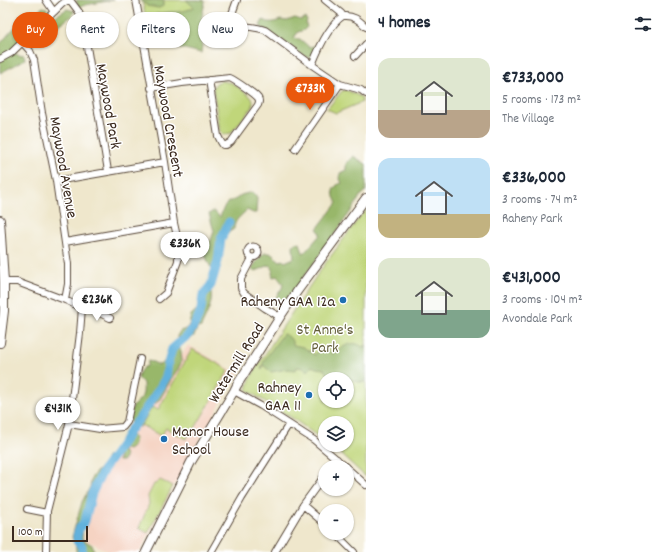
<!DOCTYPE html>
<html lang="en">
<head>
<meta charset="utf-8">
<style>
  body { margin:0; font-family:Dekko,sans-serif; background:#f6f6f7; color:#1f2937; height:100vh; display:flex; flex-direction:column; font-size:15px; white-space:nowrap }
  * { box-sizing:border-box; margin:0 }
  p { font-size:13px; color:#747a83 }
  .icon { flex:none; width:22px; height:22px; fill:none; stroke:currentColor; stroke-width:2; stroke-linecap:round; stroke-linejoin:round }
  .map { position:relative; flex:1; overflow:hidden }
  .sheet { display:flex; flex-direction:column; background:#fff; width:300px }
  .sheet>* { flex:none }
  .top-card { position:absolute; left:12px; top:12px; width:294px; height:36px; display:flex; gap:8px }
  .buttons { position:absolute; left:318px; top:372px; display:grid; gap:8px }
  .buttons a { display:grid; place-items:center; width:36px; height:36px; border-radius:50%; background:#fff; box-shadow:0 1px 3px #0004; font-size:20px }
  .scale { position:absolute; left:12px; bottom:10px; width:76px; box-sizing:border-box; padding-left:4px; border:2px solid #3b2a1e; border-top:0; font-size:11px; line-height:14px; white-space:nowrap; color:#3b2a1e; -webkit-text-stroke:3px #fff; paint-order:stroke }
  .price { position:absolute; translate:-50% -34px; padding:0 9px; border-radius:14px; background:#fff; color:#222; font-size:13px; line-height:26px; filter:drop-shadow(0 1px 2px #0008) }
  .price::after { content:''; position:absolute; left:50%; top:24px; width:12px; height:9px; margin-left:-6px; background:inherit; clip-path:polygon(0 0,100% 0,50% 100%) }
  .price.active { background:#ea580c; color:#fff }
  ul { padding:0; list-style:none }
  li { display:flex; align-items:center; gap:12px; height:100px; padding:0 12px }
  li span { display:grid; place-items:center; flex:none; width:112px; height:80px; border-radius:12px; color:#555 }
  li>.icon { margin-inline-start:auto }
  span .icon { width:48px; height:48px; fill:#fffc; stroke-width:1 }
  li b { font-size:17px }
  h2 { display:flex; justify-content:space-between; align-items:center; height:48px; padding:0 12px; font-size:17px }
  .chip { padding:0 14px; border-radius:18px; background:#fff; box-shadow:0 1px 3px #0004; font-size:14px; line-height:36px }
  .chip.active { background:#ea580c; color:#fff }
  main { display:flex; flex:1; min-height:0 }
  .map>svg:first-child { display:block }
  .built { fill:#f5d3c2 }
  .green { fill:#c0d67a; stroke:#7e804c; fill-rule:evenodd }
  .forest { fill:#98b76a; stroke:#6a7044 }
  .lines { fill:none; stroke-linecap:round; stroke-linejoin:round }
  .river { stroke:#62b1dc; stroke-width:9 }
  .street-casing { stroke:#564638; stroke-width:8 }
  .secondary-casing { stroke:#564638; stroke-width:10 }
  .street { stroke:#fff; stroke-width:6 }
  .secondary { stroke:#fff; stroke-width:8 }
  .poi-dot { fill:#1f6fb2; stroke:#fff; stroke-width:1.5 }
  .labels { text-anchor:middle; stroke-width:3; stroke-linejoin:round; paint-order:stroke }
  .street-label { font-size:16px; fill:#3b2a1e; stroke:#fff }
  .poi-label { font-size:16px; fill:#3b2a1e; stroke:#fff; text-anchor:end }
  .park-label { font-size:16px; fill:#635e3a; stroke:#fff }
</style>
</head>
<body>
<main>
<div class="map">
<svg width="366" height="552" viewBox="0 0 366 552">
  <rect width="100%" height="100%" fill="#fff"/>
  <filter id="ink" filterUnits="userSpaceOnUse"><feTurbulence type="fractalNoise" baseFrequency=".025" numOctaves="2"/><feDisplacementMap in="SourceGraphic" scale="8" xChannelSelector="R" yChannelSelector="G"/><feConvolveMatrix kernelMatrix="1 2 1 2 8 2 1 2 1" color-interpolation-filters="sRGB"/></filter>
  <filter id="wash" filterUnits="userSpaceOnUse"><feTurbulence type="fractalNoise" baseFrequency=".012" numOctaves="4" result="noise"/><feDisplacementMap in="SourceGraphic" scale="16" xChannelSelector="R" yChannelSelector="G"/><feGaussianBlur stdDeviation="0.9" result="paint"/><feColorMatrix in="noise" values="0 0 0 0 0 0 0 0 0 0 0 0 0 0 0 0 0 1.4 0 .05"/><feComposite in="paint" operator="in"/></filter>
  <g filter="url(#wash)">
    <rect width="100%" height="100%" fill="#efe7cc"/>
    <!-- built -->
    <path class="built" d="M188,345L239,374L229,388L174,486L140,552H109L84,539L88,516L96,492L107,473Z"/>
    <!-- green -->
    <path class="green" d="M142,0H199L196,11L146,19Z
      M222,81L232,83L250,96C253,99 254,103 252,107L231,133L227,134H223L220,131L213,89C214,84 217,82 222,81Z
      M346,90L361,97L362,101V102L336,113L327,109L342,91Z
      M366,209V477L341,454L329,445H347V423H325V442L294,419L248,391L247,390L250,379L258,365L297,305L319,272ZM325,379H347V401H325Z
      M192,349L229,370L194,430L192,429L186,439L166,428L161,436L141,425L152,407L158,410Z
      M160,480L173,486L148,533L139,528L149,504L148,496L154,484L157,483Z"/>
    <!-- forest -->
    <path class="forest" d="M76,0H114L85,5L80,7L78,6Z
      M141,0H162L164,1L163,6L159,8L147,6L146,4L141,2Z
      M186,0H204L205,2C203,13 196,35 202,45L201,53L185,49H179L175,45L173,39L175,33L170,22C161,18 154,21 145,24L144,20C149,17 156,14 162,13C172,11 185,13 194,7Z
      M43,7L47,8V15L42,21L45,25L52,18L67,9L74,11L72,16L41,37L33,40L27,34L15,52L17,54L24,55L25,59L17,64L0,73V44L13,29Z
      M295,18L301,20L305,18L307,20L306,24L307,27L304,30L298,32L294,38L296,39H300L309,47L313,46L316,47V50L311,58L304,56L260,26L263,20C269,23 274,23 280,20L287,21Z
      M353,156L366,164V191L363,194L360,196C355,208 346,216 340,227L284,304L279,307C276,306 274,305 273,302L282,288L283,284L277,276L273,277L272,273L273,269L270,265L265,267L261,269L258,270L256,271H253L252,268L262,255L265,253H270L280,261L283,260L285,262L294,258L293,246L295,243H300L303,253L306,251L320,235L319,231L317,229L337,203L334,197L333,190L337,185L342,183L340,179V173L346,170V164Z
      M252,192L257,198L256,213H253L247,210C241,216 234,220 234,229L229,232V233C222,239 222,246 221,254C221,256 220,258 219,260C219,264 219,265 217,269L211,268L205,255L207,247L211,240L214,231L209,214L213,211L216,213L220,217L224,207L229,202L236,199L241,195Z
      M205,289L210,290C215,301 205,317 201,327L197,328C194,341 189,340 178,338L177,336L180,331L186,329L189,325L191,315L199,308L201,294Z
      M283,334C288,335 292,339 293,345L303,347L315,355L318,351L327,349L330,351L332,354C340,349 353,338 362,347L366,345V382C360,383 352,381 347,378C343,376 342,374 338,373C334,373 331,374 328,375L324,369L316,368L312,366L308,371L303,368L297,367L296,370L287,369L271,372L263,365L262,370L261,368L265,359Z
      M174,345L179,346L181,351L182,361L178,369L173,376L160,399L152,407L140,427L135,426L131,424C127,416 131,407 138,401C141,398 141,400 142,396C144,392 143,387 143,383L138,378C139,372 141,368 147,366L148,361L153,362L159,365C165,363 165,360 168,354C169,351 172,348 174,345Z
      M130,433L135,438C134,444 134,447 128,450L124,449L123,451L125,455V459L122,461H118L119,457H115L114,459L96,490L86,518L83,527L82,539L92,545L94,550L92,552H76V547L72,537L82,502L90,487L92,477L98,470L104,464L107,457L115,449L124,434Z"/>
    <g class="lines">
      <!-- river -->
      <path class="river" d="M82,552V546L77,541V535L80,527L85,521L92,493L104,469L124,441L130,430L139,419L161,386L166,377L168,363L172,349L189,334L197,320L201,310L203,295L211,285L218,261L221,239L229,222"/>
    </g>
  </g>
  <g filter="url(#ink)">
    <g class="lines">
      <!-- street casing -->
      <g class="street-casing">
        <path id="street" d="M46,0L52,9L55,11
          M70,0L79,12L85,35L108,171
          M136,0L165,162L174,223L178,241V261L166,293L159,299
          M325,0L341,13L343,16
          M343,16C353,15 359,20 366,27
          M229,23C240,27 253,26 265,30L312,65L340,84L361,90L366,94
          M226,30L237,0
          M22,42L30,51L34,60L42,113L56,181L68,264V284L65,300
          M355,56L366,44
          M0,59L11,53L62,4L68,0
          M312,65C318,50 329,25 343,16
          M151,88L182,83L230,78C236,81 254,93 258,98C260,101 259,102 258,105L231,142L226,145H223L221,142L218,136L209,80
          M295,149L340,84
          M56,181L165,162
          M65,242L174,223
          M247.5 252a5.5 5.5 0 1 1 11 0a5.5 5.5 0 1 1-11 0Z
          M252,258L250,262L241,279V288L244,293L265,308L280,317
          M4,282H17L65,300L82,308L91,309L110,318
          M234,391L261,406L314,440L346,467
          M69,424L100,429L123,427L127,422L140,359
          M331,467L337,459
          M347,468L366,485
          M303,505L325,524
          M27,509L47,513
          M335,533L354,552
          M46,552L47,511L69,424L80,333L82,308
          M211,552L242,498L289,424
          M275,552L303,505L325,475"/>
      </g>
      <!-- secondary casing -->
      <g class="secondary-casing">
        <path id="secondary" d="M0,220L4,282V311L0,343
          M146,552L191,462L234,391L237,385L280,317L298,290L366,198"/>
      </g>
      <!-- street -->
      <use href="#street" class="street"/>
      <!-- secondary -->
      <use href="#secondary" class="secondary"/>
    </g>
  </g>
  <!-- markers -->
  <g class="poi-dot">
    <circle cx="343" cy="300" r="4"/>
    <circle cx="309" cy="395" r="4"/>
    <circle cx="164" cy="439" r="4"/>
  </g>
  <g class="labels">
    <!-- street labels -->
    <g class="street-label">
      <text transform="translate(110 106) rotate(80)" y="6">Maywood Park</text>
      <text transform="translate(170 121) rotate(80)" y="6">Maywood Crescent</text>
      <text transform="translate(65 167) rotate(80)" y="6">Maywood Avenue</text>
      <text transform="translate(235 362) rotate(-58)" y="6">Watermill Road</text>
    </g>
    <!-- poi labels -->
    <g class="poi-label">
      <text x="335" y="306">Raheny GAA 12a</text>
      <text x="301" y="392">Rahney<tspan x="301" dy="18">GAA 11</tspan></text>
      <text x="172" y="436" text-anchor="start">Manor House<tspan x="172" dy="18">School</tspan></text>
    </g>
    <!-- park labels -->
    <g class="park-label">
      <text x="325" y="334">St Anne's<tspan x="325" dy="18">Park</tspan></text>
    </g>
  </g>
</svg>
<div class="buttons">
<a><svg class="icon" aria-label="locate" viewBox="0 0 24 24"><circle cx="12" cy="12" r="6"/><path d="M12 2v4M12 18v4M2 12h4M18 12h4"/></svg></a>
<a><svg class="icon" aria-label="layers" viewBox="0 0 24 24"><path d="M12 4l9 5-9 5-9-5zM3 14l9 5 9-5"/></svg></a>
<a>+</a>
<a>−</a>
</div>
<div class="scale">100 m</div>
<b class="price active" style="left:310px;top:111px">€733K</b>
<b class="price" style="left:185px;top:266px">€336K</b>
<b class="price" style="left:97px;top:322px">€236K</b>
<b class="price" style="left:58px;top:431px">€431K</b>
<div class="top-card">
<a class="chip active">Buy</a>
<a class="chip">Rent</a>
<a class="chip">Filters</a>
<a class="chip">New</a>
</div>
</div>
<section class="sheet">
<h2>4 homes<svg class="icon" aria-label="filters" viewBox="0 0 24 24"><path d="M4 7h16M4 17h16"/><circle cx="9" cy="7" r="2"/><circle cx="15" cy="17" r="2"/></svg></h2>
<ul>
<li><span style="background:linear-gradient(#dfe7d0 65%,#b9a48a 0)"><svg class="icon" aria-label="home" viewBox="0 0 24 24"><path d="M3 11l9-7 9 7M6 9v11h12V9"/></svg></span><div><b>€733,000</b><p>5 rooms · 173 m²</p><p>The Village</p></div></li>
<li><span style="background:linear-gradient(#bfe0f5 70%,#c2b280 0)"><svg class="icon" aria-label="home" viewBox="0 0 24 24"><path d="M3 11l9-7 9 7M6 9v11h12V9"/></svg></span><div><b>€336,000</b><p>3 rooms · 74 m²</p><p>Raheny Park</p></div></li>
<li><span style="background:linear-gradient(#dfe7d0 65%,#7fa58c 0)"><svg class="icon" aria-label="home" viewBox="0 0 24 24"><path d="M3 11l9-7 9 7M6 9v11h12V9"/></svg></span><div><b>€431,000</b><p>3 rooms · 104 m²</p><p>Avondale Park</p></div></li>
</ul>
</section>
</main>
</body>
</html>
